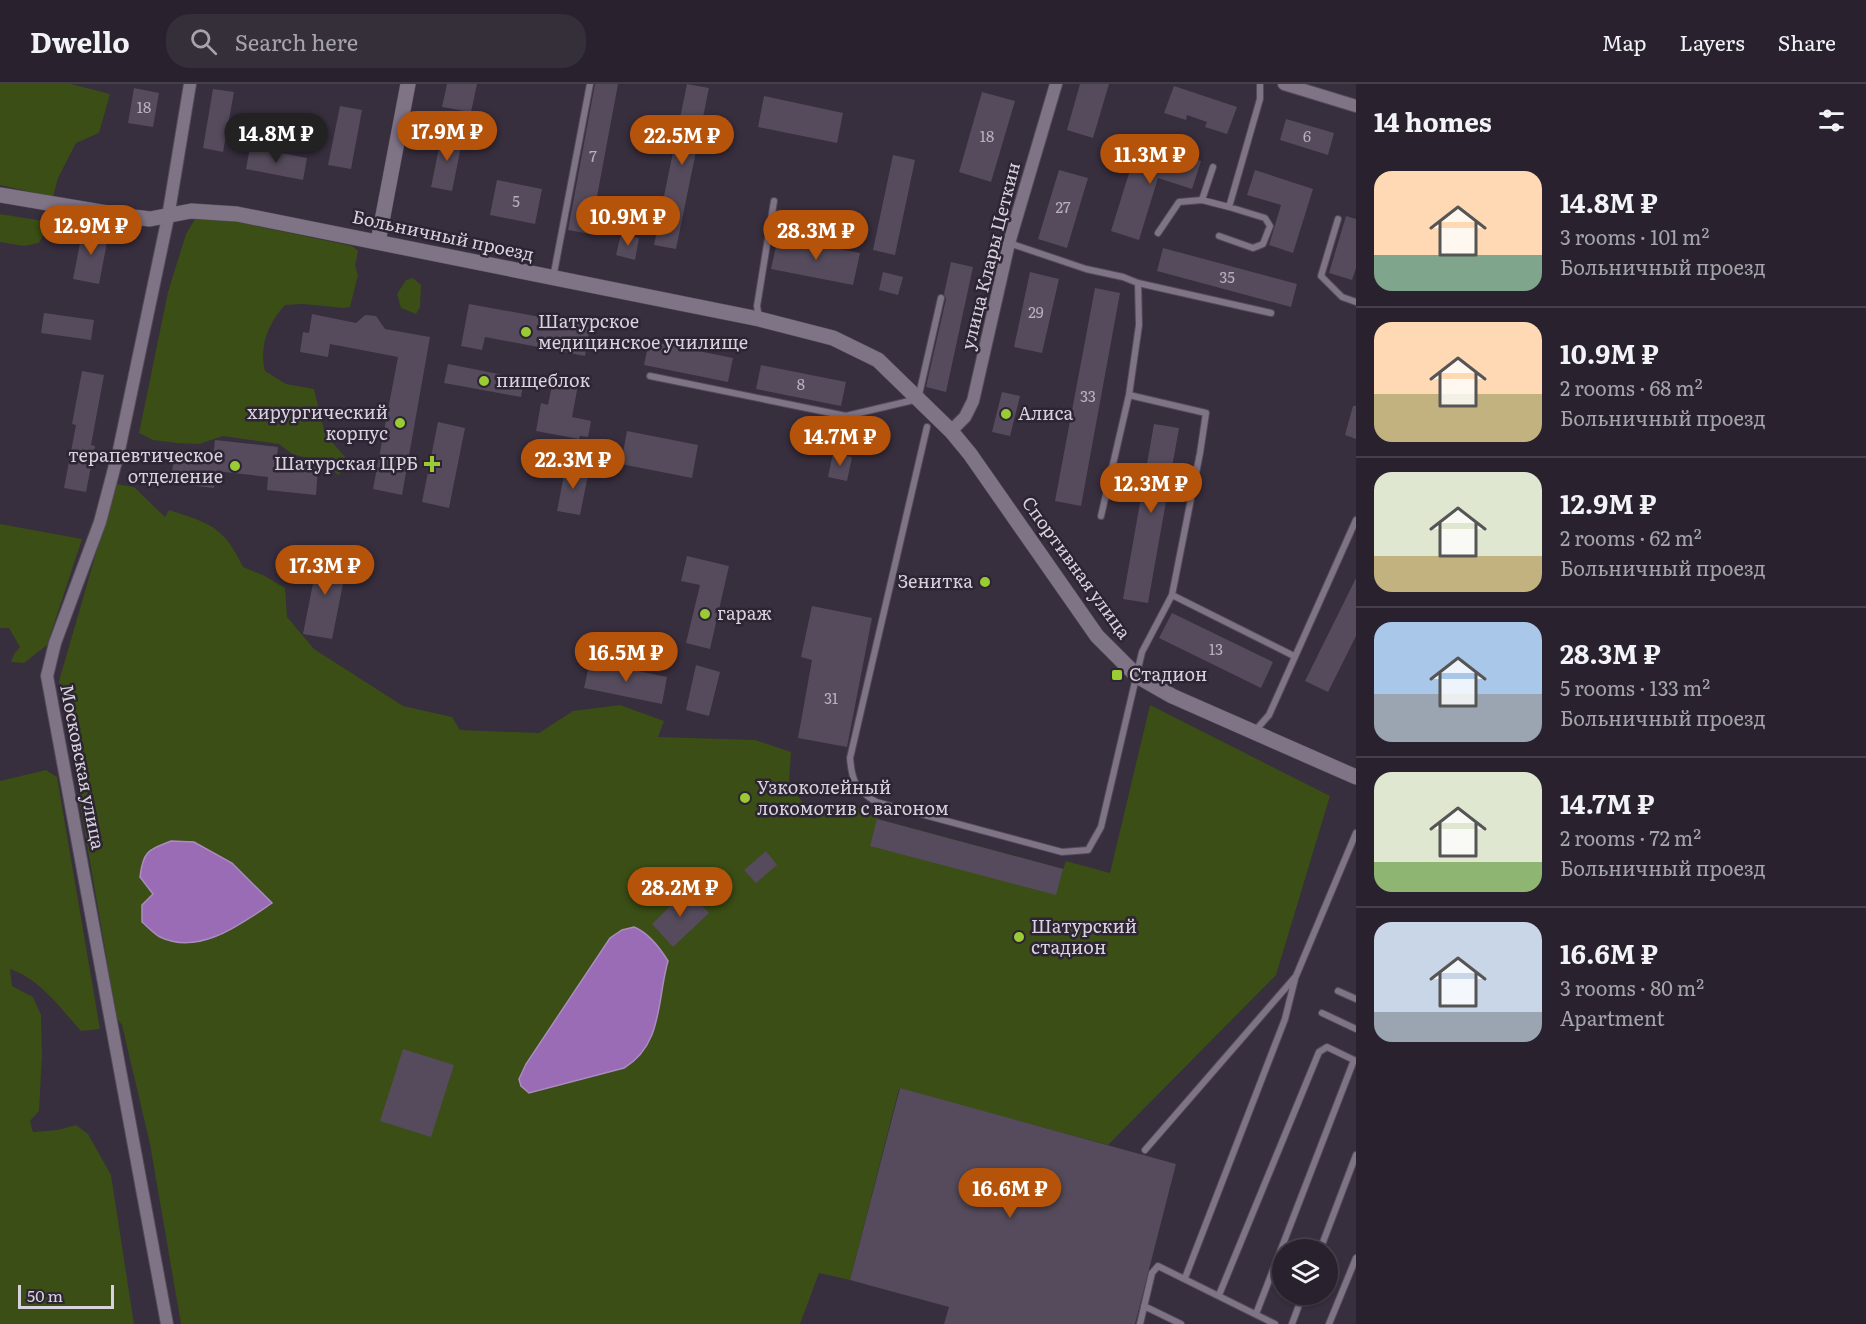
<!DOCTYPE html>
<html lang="en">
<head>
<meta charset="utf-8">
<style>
  body { margin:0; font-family:Literata,serif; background:#352f3a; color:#f1f3f6; height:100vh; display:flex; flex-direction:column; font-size:22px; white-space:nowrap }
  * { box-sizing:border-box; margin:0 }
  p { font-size:20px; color:#a5a4aa }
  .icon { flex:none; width:33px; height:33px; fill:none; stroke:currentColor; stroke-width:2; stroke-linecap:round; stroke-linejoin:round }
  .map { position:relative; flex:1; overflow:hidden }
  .sheet { display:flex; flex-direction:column; background:#29222e; width:510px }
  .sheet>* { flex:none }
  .fabs { position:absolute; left:1272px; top:1155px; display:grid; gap:12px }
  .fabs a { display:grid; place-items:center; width:66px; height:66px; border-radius:50%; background:#29222e; box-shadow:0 2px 4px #0004,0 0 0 2px #453f4a; font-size:30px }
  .scale { position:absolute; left:18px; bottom:15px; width:96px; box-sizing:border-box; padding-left:6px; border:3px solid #d8d2dd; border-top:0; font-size:16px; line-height:21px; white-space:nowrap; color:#d8d2dd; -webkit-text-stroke:4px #2d2434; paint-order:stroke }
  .price { position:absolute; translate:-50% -51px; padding:0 14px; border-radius:21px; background:#b45309; color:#fff; font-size:20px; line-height:39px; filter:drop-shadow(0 2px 3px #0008) }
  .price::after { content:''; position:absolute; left:50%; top:36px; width:18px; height:14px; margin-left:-9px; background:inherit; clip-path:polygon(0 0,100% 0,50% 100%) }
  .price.selected { background:#222; color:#fff }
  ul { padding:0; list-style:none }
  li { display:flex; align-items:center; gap:18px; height:150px; padding:0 18px }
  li+li { border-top:2px solid #453f4a }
  li span { display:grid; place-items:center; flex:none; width:168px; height:120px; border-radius:18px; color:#555 }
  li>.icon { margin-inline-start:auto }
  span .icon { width:72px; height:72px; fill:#fffc; stroke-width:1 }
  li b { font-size:26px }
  h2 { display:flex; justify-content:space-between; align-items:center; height:72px; padding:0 18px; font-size:26px }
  header { display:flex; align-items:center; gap:36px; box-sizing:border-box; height:84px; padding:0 30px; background:#29222e; border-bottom:2px solid #453f4a }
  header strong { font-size:28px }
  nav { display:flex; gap:33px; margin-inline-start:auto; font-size:21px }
  .search { width:420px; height:54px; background:#352f3a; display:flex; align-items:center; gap:15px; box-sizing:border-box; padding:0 21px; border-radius:24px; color:#a5a4aa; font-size:22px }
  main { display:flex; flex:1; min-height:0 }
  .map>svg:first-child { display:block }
  .green { fill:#3a4e15 }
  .water { fill:#996cb5; stroke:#ac8bc1; stroke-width:1.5 }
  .building { fill:#554b5c }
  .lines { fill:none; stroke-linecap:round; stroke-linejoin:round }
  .service-casing { stroke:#534b59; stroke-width:8 }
  .minor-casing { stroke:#534b59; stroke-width:14 }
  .tertiary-casing { stroke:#534b59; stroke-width:16 }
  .service { stroke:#7f7386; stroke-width:6 }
  .minor { stroke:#7f7386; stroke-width:12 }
  .tertiary { stroke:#7f7386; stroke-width:15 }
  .poi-dot { fill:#9acb34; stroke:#2d2434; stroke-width:2 }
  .labels { text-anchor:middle; stroke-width:5; stroke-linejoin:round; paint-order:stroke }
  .number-label { font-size:15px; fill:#b7b0bd }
  .street-label { font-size:18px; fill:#d8d2dd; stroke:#2d2434 }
  .poi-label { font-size:18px; fill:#d8d2dd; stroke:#2d2434; text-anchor:start }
</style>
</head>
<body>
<header>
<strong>Dwello</strong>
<div class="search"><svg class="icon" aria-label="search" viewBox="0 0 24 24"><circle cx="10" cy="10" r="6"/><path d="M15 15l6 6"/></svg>Search here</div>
<nav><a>Map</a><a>Layers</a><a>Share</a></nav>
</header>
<main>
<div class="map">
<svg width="1356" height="1240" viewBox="0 0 1356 1240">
  <rect width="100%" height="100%" fill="#372e3e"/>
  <!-- green -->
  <path class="green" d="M0,0H71L110,10L99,49L76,59L58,94L53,113L0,101Z
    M0,130L50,138L39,159L24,162L0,158Z
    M195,135L233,137L352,162L358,167L355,182L358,191L350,223L344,224L303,220L285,221C268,239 259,263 265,287L286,300L314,305L325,350L345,373L344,386L338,391L326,379L292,370L279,360L223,352L199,360L177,359L153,356L139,349L168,208L186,150Z
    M413,194L421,201L420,223L416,230L401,224L397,210L406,196Z
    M116,400L134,403L165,433L169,426C209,439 224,442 243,483L263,491L285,504L287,533L314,565L403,622L452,633L460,646L539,649L573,627L620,621L664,637L658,653L755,656L791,668L789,699L814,735L841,718L878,731V735L1063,785L1066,777L1110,789L1150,621L1330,712L1276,891L1108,1061L899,1005L850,1196L819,1189L800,1240H181L150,1060L122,941L117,935L59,597Z
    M0,440L82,455L47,561L24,579L11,578L14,570L20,563L9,544H0Z
    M46,686L57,693L100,945L81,947C60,924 40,895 10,885L12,902L33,913L41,931L42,972L39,1027L30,1037L33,1048L58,1046L76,1041L88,1050L111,1091L134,1240H0V697Z"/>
  <!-- water -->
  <path class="water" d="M171,757L194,758L232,779L272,819C241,840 199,872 160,853C154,850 148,843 142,838V821L153,810L140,793C143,767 148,766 171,757Z
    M634,843C649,849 660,864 668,877C657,915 663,961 624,984L529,1009L521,1002L519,995L526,980L610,854L622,846Z"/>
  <!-- building -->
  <path class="building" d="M447,0H477L471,28L442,23Z
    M595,0H618L590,150L568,146Z
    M687,0L709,4L676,165L654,161Z
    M1080,0H1109L1093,54L1067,46Z
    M1174,2L1237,23L1227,50L1205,43L1207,38L1187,31L1186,36L1164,29Z
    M134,4L159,9L153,43L128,39Z
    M213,5L234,8L223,68L203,64Z
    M982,8L1015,17L991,98L959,88Z
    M764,12L843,29L837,59L758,43Z
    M340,22L362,26L351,85L328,81Z
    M1286,35L1334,49L1328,71L1280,56Z
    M442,49L463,53L452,107L431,103Z
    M1139,57L1201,77L1192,105L1158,94L1139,156L1111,147Z
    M250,63L307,74L303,96L246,85Z
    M893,71L915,76L895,171L873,166Z
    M1059,86L1088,94L1067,164L1038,155Z
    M1255,86L1313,105L1293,169L1269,161L1281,121L1247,111Z
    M497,96L542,105L535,140L490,131Z
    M1346,132L1356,135V184L1352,196L1329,189Z
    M83,144L109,148L99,200L73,195Z
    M621,150L639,154L635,176L616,171Z
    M778,153L860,169L853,201L771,185Z
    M1163,164L1297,200L1291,223L1157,187Z
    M951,178L973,183L946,308L926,303L946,215L944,210Z
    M883,188L903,193L898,211L879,206Z
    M1030,188L1059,195L1042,269L1014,263Z
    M1095,204L1120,209L1081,422L1055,417Z
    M469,220L590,242L585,272L485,253L482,266L461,262Z
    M44,229L94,236L91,256L41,249Z
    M312,230L356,239L365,231L376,232L385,245L430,253L402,411L373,405L398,273L330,260L328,273L300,268L303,248L309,249Z
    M649,257L733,274L728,298L644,281Z
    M448,280L524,295L521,313L444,299Z
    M761,281L846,298L841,322L756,305Z
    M82,287L104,291L91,361L95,362L86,408L64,404L76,341L72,340Z
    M553,296L578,301L572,333L591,337L588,353L580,352L579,355L536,347L541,319L548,321Z
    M1002,308L1020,312L1010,352L992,348Z
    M1353,322H1356V355L1345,351Z
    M438,338L465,344L449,424L422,418Z
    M1154,340L1179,344L1148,519L1123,515Z
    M627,347L698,361L692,394L621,380Z
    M215,356L278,363L276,380L318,384L316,411L267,406L268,393L216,387L214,404L171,399L174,370L213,374Z
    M833,369L852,373L847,397L828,393Z
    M566,381L589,386L580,431L557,427Z
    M319,469L348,475L332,555L303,550Z
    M687,472L729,482L710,565L686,559L700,501L681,497Z
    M1356,494V552L1328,608L1305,597Z
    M812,522L872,534L847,663L798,654L812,576L801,573Z
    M1172,529L1273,578L1261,604L1159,554Z
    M590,577L667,593L662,620L584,604Z
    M696,581L720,588L709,632L686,626Z
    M877,735L1063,785L1056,811L870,762Z
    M766,767L777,781L756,799L744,786Z
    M687,806L709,829L673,863L652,840Z
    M403,965L454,981L431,1053L380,1037Z
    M900,1004L1176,1080L1135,1240H944L949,1223L850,1196Z"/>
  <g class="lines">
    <!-- service casing -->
    <g class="service-casing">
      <path id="service" d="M1213,83L1202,116L1229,123L1260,15V0
        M1338,135L1321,192L1342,213L1356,218
        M1158,149L1179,118L1202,116
        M1219,152L1253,164L1263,160L1270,142L1265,134L1229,123
        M1009,159L1086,185L1123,193L1138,199L1139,241L1129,311L1206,329L1200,369L1172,511
        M553,194L590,0
        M1138,199L1271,229
        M759,234L757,222L774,117
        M650,292L846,332L918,315L941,214
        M927,343L850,674C852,699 856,705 876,718L1062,768L1088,766L1101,743L1142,568L1172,511L1294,572
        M1101,432L1129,311
        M1254,648L1269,631L1356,436
        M1338,907L1356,915
        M1322,929L1356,945
        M1145,1066L1296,892L1356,749
        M1320,1166L1356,1071
        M1185,1194L1285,935L1295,895
        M1219,1211L1319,968L1327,963L1356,977
        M1144,1222L1181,1240
        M1256,1230L1354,976
        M1140,1240L1152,1189L1158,1182L1275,1240
        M1292,1240L1303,1210
        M1329,1240L1356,1174"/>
    </g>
    <!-- minor casing -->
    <g class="minor-casing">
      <path id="minor" d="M1284,0L1356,22
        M951,347L965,333L973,317L1009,159L1056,0
        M167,1240L47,592L55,559L100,438L119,366L168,133L190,0"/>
    </g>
    <!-- tertiary casing -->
    <g class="tertiary-casing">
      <path id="tertiary" d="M0,111L125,132L150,135L191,127L237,130L759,235L833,254L878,276L951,347L970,370L1097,552L1137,592L1172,612L1356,693
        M378,158L408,0"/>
    </g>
    <!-- service -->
    <use href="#service" class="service"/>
    <!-- minor -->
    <use href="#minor" class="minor"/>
    <!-- tertiary -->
    <use href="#tertiary" class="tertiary"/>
  </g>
  <!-- markers -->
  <g class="poi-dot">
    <circle cx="526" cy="248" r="6"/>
    <circle cx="484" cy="297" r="6"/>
    <circle cx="1006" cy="330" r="6"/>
    <circle cx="400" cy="339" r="6"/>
    <path d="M429 371h6v6h6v6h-6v6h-6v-6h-6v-6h6z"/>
    <circle cx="235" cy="382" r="6"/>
    <circle cx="985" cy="498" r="6"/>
    <circle cx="705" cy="530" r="6"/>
    <rect x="1111" y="585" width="12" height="12" rx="3"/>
    <circle cx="745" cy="714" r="6"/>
    <circle cx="1019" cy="853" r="6"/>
  </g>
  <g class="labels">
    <!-- number labels -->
    <g class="number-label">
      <text x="144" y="29">18</text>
      <text x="987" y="58">18</text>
      <text x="1307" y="58">6</text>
      <text x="593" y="78">7</text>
      <text x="516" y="123">5</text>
      <text x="1063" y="129">27</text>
      <text x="1227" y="199">35</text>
      <text x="1036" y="234">29</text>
      <text x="801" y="306">8</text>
      <text x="1088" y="318">33</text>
      <text x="1216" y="571">13</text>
      <text x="831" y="620">31</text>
    </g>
    <!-- street labels -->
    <g class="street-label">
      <text transform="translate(443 152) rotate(12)" y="6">Больничный проезд</text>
      <text transform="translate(991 172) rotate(-76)" y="6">улица Клары Цеткин</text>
      <text transform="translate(1076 484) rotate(54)" y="6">Спортивная улица</text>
      <text transform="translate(82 683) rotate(79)" y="6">Московская улица</text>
    </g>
    <!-- poi labels -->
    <g class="poi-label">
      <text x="538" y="244">Шатурское<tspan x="538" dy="21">медицинское училище</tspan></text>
      <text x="496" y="303">пищеблок</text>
      <text x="388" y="335" text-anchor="end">хирургический<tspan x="388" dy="21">корпус</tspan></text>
      <text x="1018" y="336">Алиса</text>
      <text x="223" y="378" text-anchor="end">терапевтическое<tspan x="223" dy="21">отделение</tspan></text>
      <text x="418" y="386" text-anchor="end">Шатурская ЦРБ</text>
      <text x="973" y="504" text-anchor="end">Зенитка</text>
      <text x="717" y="536">гараж</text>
      <text x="1129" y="597">Стадион</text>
      <text x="757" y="710">Узкоколейный<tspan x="757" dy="21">локомотив с вагоном</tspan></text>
      <text x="1031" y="849">Шатурский<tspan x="1031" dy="21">стадион</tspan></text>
    </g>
  </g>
</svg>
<div class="fabs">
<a><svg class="icon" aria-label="layers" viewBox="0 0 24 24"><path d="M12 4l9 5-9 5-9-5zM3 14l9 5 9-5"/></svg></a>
</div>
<div class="scale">50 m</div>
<b class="price" style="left:447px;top:78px">17.9M ₽</b>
<b class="price selected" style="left:276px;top:80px">14.8M ₽</b>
<b class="price" style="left:682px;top:82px">22.5M ₽</b>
<b class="price" style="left:1150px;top:101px">11.3M ₽</b>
<b class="price" style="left:628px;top:163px">10.9M ₽</b>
<b class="price" style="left:91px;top:172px">12.9M ₽</b>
<b class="price" style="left:816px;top:177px">28.3M ₽</b>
<b class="price" style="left:840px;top:383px">14.7M ₽</b>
<b class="price" style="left:573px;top:406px">22.3M ₽</b>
<b class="price" style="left:1151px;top:430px">12.3M ₽</b>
<b class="price" style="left:325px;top:512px">17.3M ₽</b>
<b class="price" style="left:626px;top:599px">16.5M ₽</b>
<b class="price" style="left:680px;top:834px">28.2M ₽</b>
<b class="price" style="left:1010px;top:1135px">16.6M ₽</b>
</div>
<section class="sheet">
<h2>14 homes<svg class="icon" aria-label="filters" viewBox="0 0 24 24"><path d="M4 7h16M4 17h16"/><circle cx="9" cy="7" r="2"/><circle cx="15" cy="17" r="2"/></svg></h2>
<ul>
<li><span style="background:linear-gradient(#ffd9b3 70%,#7fa58c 0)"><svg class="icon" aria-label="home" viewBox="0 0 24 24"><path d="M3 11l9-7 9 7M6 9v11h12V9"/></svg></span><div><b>14.8M ₽</b><p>3 rooms · 101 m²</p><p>Больничный проезд</p></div></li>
<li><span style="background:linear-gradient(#ffd9b3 60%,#c2b280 0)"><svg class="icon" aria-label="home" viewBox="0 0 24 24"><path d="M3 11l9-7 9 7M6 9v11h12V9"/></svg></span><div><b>10.9M ₽</b><p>2 rooms · 68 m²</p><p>Больничный проезд</p></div></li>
<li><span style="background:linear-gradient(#dfe7d0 70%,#c2b280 0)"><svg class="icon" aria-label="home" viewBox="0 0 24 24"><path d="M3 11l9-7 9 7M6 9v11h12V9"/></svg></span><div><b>12.9M ₽</b><p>2 rooms · 62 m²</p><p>Больничный проезд</p></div></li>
<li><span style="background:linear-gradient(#a9c7e8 60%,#9aa5b1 0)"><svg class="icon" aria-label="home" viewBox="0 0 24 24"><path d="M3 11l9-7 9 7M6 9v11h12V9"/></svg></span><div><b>28.3M ₽</b><p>5 rooms · 133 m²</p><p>Больничный проезд</p></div></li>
<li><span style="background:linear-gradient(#dfe7d0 75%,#8fb573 0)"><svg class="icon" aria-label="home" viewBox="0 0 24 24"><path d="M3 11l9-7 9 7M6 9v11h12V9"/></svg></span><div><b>14.7M ₽</b><p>2 rooms · 72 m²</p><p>Больничный проезд</p></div></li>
<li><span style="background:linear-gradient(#c9d6e8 75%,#9aa5b1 0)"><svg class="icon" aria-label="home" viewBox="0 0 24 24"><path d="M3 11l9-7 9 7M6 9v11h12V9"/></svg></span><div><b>16.6M ₽</b><p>3 rooms · 80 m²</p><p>Apartment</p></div></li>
</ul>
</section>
</main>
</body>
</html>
